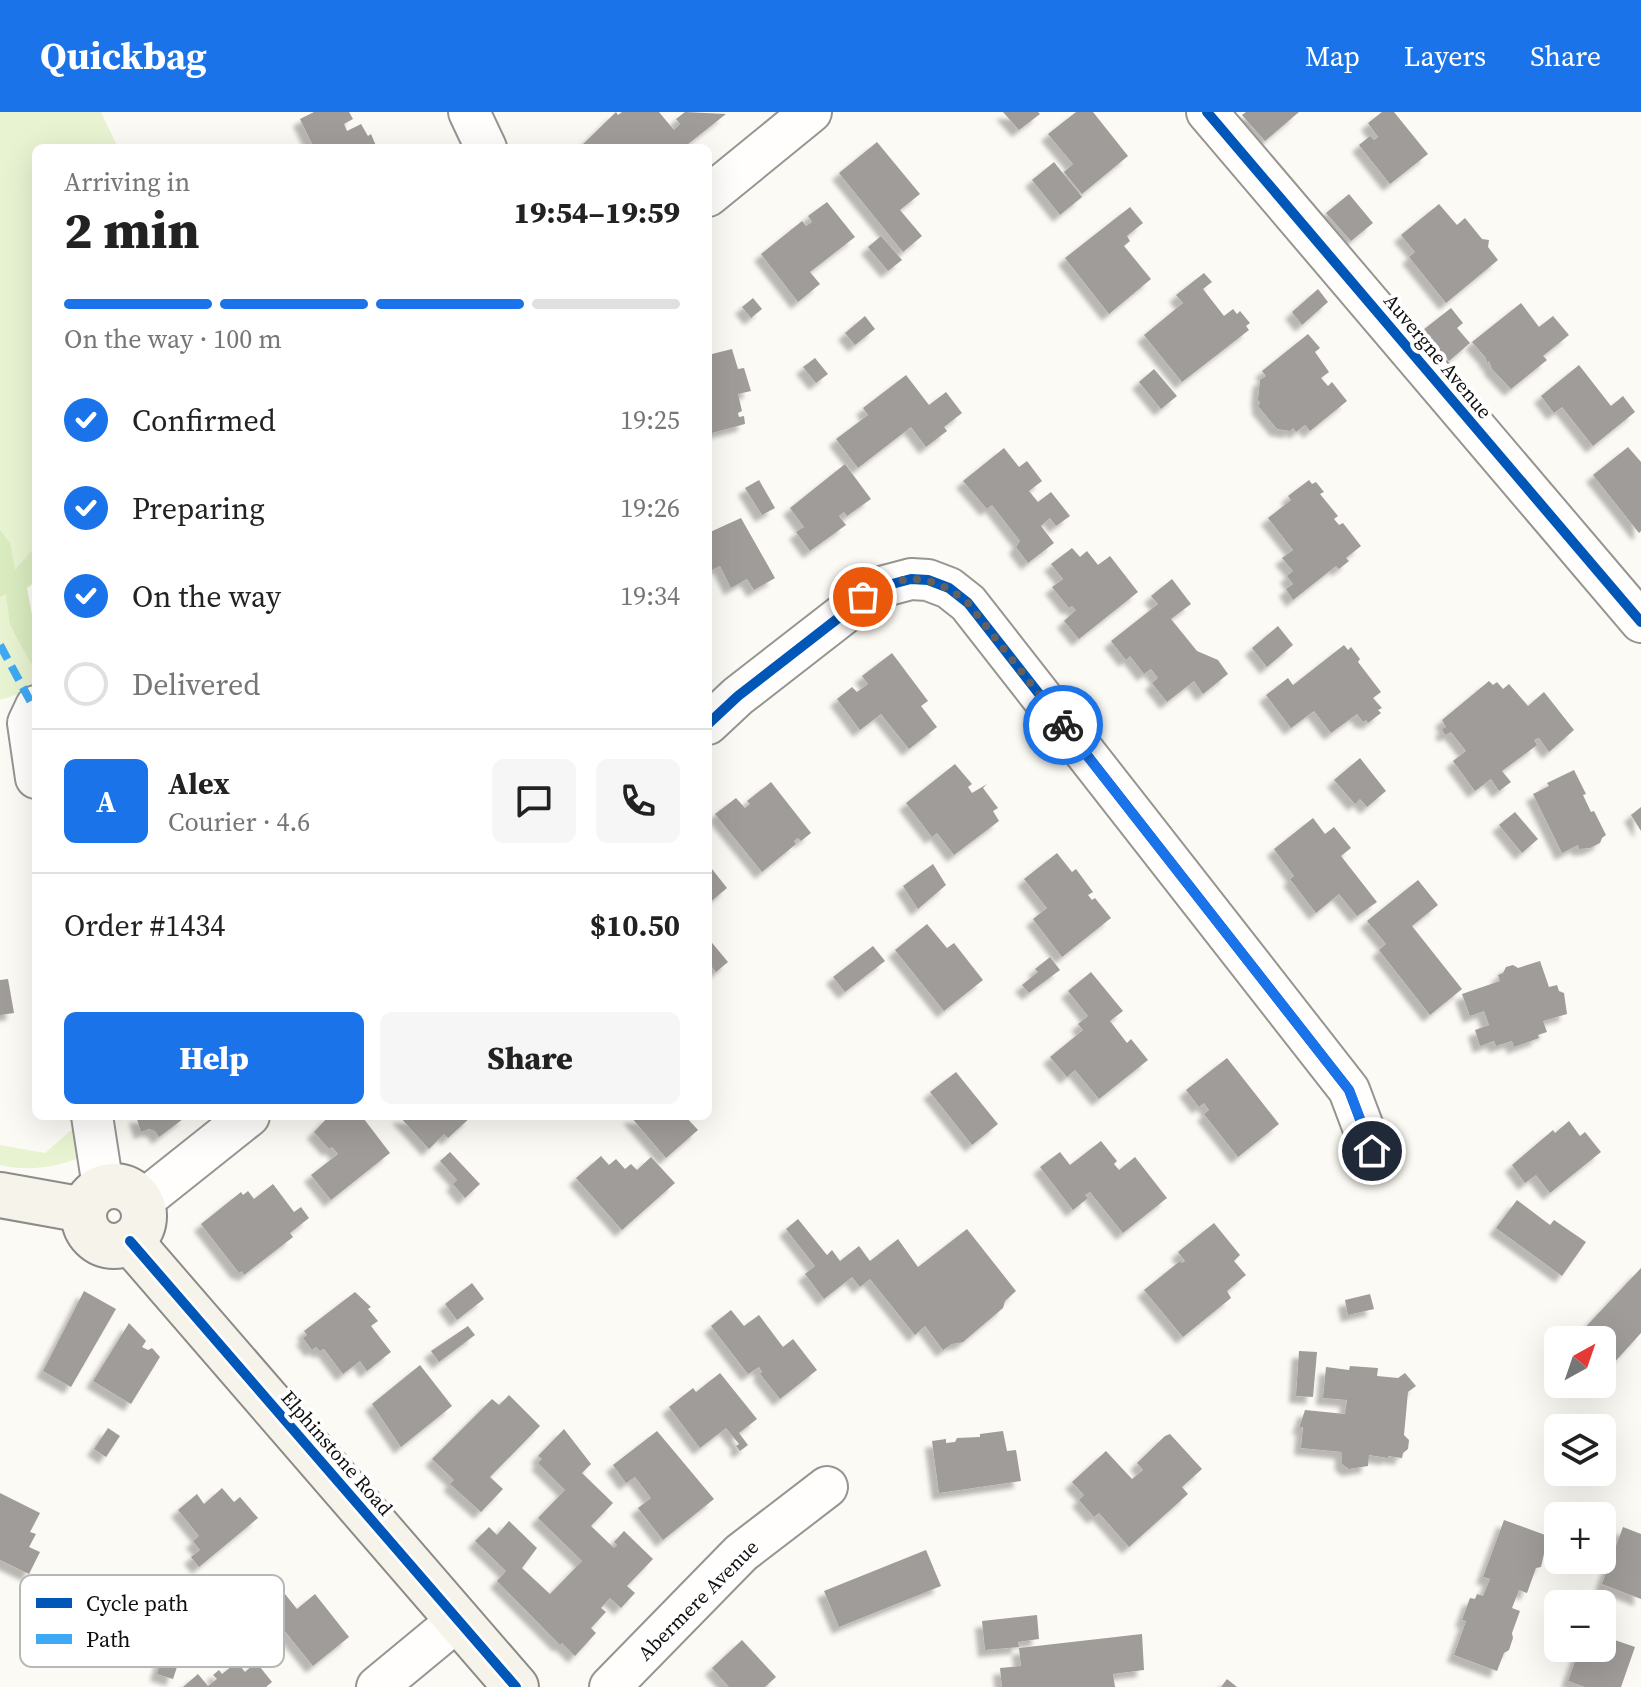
<!DOCTYPE html>
<html lang="en">
<head>
<meta charset="utf-8">
<style>
  body { margin:0; font-family:"Source Serif 4",serif; background:#f6f6f6; color:#222; height:100vh; display:flex; flex-direction:column; font-size:30px; white-space:nowrap }
  * { box-sizing:border-box; margin:0 }
  p { font-size:26px; color:#767676 }
  .icon { flex:none; width:44px; height:44px; fill:none; stroke:currentColor; stroke-width:2; stroke-linecap:round; stroke-linejoin:round }
  .map { position:relative; flex:1; overflow:hidden }
  .drawer { position:absolute; left:32px; top:32px; width:680px; height:976px; display:flex; flex-direction:column; background:#fff; border-radius:12px; box-shadow:0 8px 32px #0002 }
  .drawer>* { flex:none }
  .needle { width:52px; rotate:40deg }
  .controls { position:absolute; left:1544px; top:1214px; display:grid; gap:16px }
  .controls a { display:grid; place-items:center; width:72px; height:72px; border-radius:12px; background:#fff; box-shadow:0 8px 32px #0002; font-size:40px }
  .pin { position:absolute; display:grid; place-items:center; width:68px; height:68px; color:#fff; margin:-34px; border:4px solid #fff; border-radius:50%; box-shadow:0 2px 8px #0007 }
  .courier { position:absolute; display:grid; place-items:center; width:80px; height:80px; margin:-40px; border:6px solid #1a73e8; border-radius:50%; background:#fff; color:#222; box-shadow:0 2px 10px #0007 }
  .overview em { font-style:normal; font-weight:800 }
  .overview div { display:flex; flex-direction:column-reverse }
  .overview { display:flex; align-items:center; justify-content:space-between; height:136px; padding:0 32px }
  h1 { font-size:52px; font-weight:800; line-height:60px }
  .bar { display:grid; grid-template-columns:repeat(4,1fr); gap:12px 8px; align-content:center; height:96px; padding:0 32px }
  .bar i { height:10px; border-radius:6px; background:#e0e0e0 }
  .bar .active { background:#1a73e8 }
  .bar p { grid-column:span 4 }
  .line { display:flex; align-items:center; gap:20px; padding:0 32px; border-top:2px solid #e0e0e0 }
  .line div { flex:1 }
  .round { display:grid; place-items:center; flex:none; width:84px; height:84px; border-radius:12px; background:#f6f6f6 }
  ol { padding:0 32px; list-style:none }
  li { display:flex; align-items:center; gap:24px; height:88px }
  li p { margin-inline-start:auto }
  li .icon { padding:8px; border-radius:50%; background:#1a73e8; color:#fff; stroke-width:4 }
  li:last-child { color:#767676 }
  li i { width:44px; height:44px; border:4px solid #e0e0e0; border-radius:50% }
  .action { display:flex; gap:16px; margin-top:auto; padding:16px 32px }
  .action a { flex:1; height:92px; border-radius:12px; background:#1a73e8; color:#fff; font-size:32px; font-weight:800; line-height:92px; text-align:center }
  .action a+a { background:#f6f6f6; color:#222 }
  header { display:flex; align-items:center; gap:48px; box-sizing:border-box; height:112px; padding:0 40px; background:#1a73e8; color:#fff }
  header strong { font-size:38px }
  nav { display:flex; gap:44px; margin-inline-start:auto; font-size:28px }
  .map>svg:first-child { display:block }
</style>
</head>
<body>
<header>
<strong>Quickbag</strong>
<nav><a>Map</a><a>Layers</a><a>Share</a></nav>
</header>
<div class="map">
<svg width="1641" height="1575" viewBox="0 0 1641 1575">
  <defs>
    <filter id="shadow"><feDropShadow dx="-7" dy="7" stdDeviation="2" flood-color="#0004"/></filter>
  </defs>
  <rect width="100%" height="100%" fill="#fcfaf4"/>
  <g fill="#e8f3d2">
    <polygon points="0,0 101,0 118,36 36,36 36,469 27,476 36,526 36,569 25,580 0,588"/>
    <path d="M81,1010L86,1043C59,1055 29,1060 0,1053V1033L45,1041Z"/>
  </g>
  <polygon fill="#d9ebbf" points="0,418 10,431 15,458 36,434 36,469 27,476 36,526 36,561 10,513 6,482 0,485"/>
  <g fill="#9f9c99" filter="url(#shadow)">
    <polygon points="314,0 349,0 353,7 344,12 347,19 361,12 368,24 371,22 377,36 314,36 300,7"/>
    <polygon points="616,0 618,3 622,0 659,0 674,18 680,12 676,7 685,0 726,2 683,36 579,36"/>
    <polygon points="1003,0 1038,0 1040,2 1019,18"/>
    <polygon points="1076,0 1093,0 1128,44 1082,82 1064,60 1073,52 1048,22"/>
    <polygon points="1246,0 1299,0 1265,29 1242,3"/>
    <polygon points="1382,0 1394,0 1428,42 1390,72 1359,33 1370,24 1374,28 1378,25 1368,11"/>
    <polygon points="877,30 920,82 900,98 922,124 903,140 839,61"/>
    <polygon points="1054,50 1082,85 1060,103 1032,68"/>
    <polygon points="1349,82 1373,111 1351,129 1326,101"/>
    <polygon points="827,90 855,125 810,160 820,172 798,190 761,142 802,109 806,114 812,110 808,104"/>
    <polygon points="1439,92 1457,113 1465,106 1482,127 1489,128 1488,135 1498,148 1446,191 1409,145 1415,140 1401,123"/>
    <polygon points="1130,95 1143,111 1127,124 1130,129 1124,134 1151,167 1109,202 1065,146"/>
    <polygon points="881,124 902,148 888,159 868,135"/>
    <polygon points="1204,161 1212,170 1203,177 1224,204 1233,197 1237,202 1240,199 1250,211 1246,214 1249,218 1182,270 1144,223 1183,191 1176,183"/>
    <polygon points="1318,177 1328,190 1302,213 1292,200"/>
    <polygon points="753,186 762,197 751,206 742,195"/>
    <polygon points="1521,191 1539,215 1553,204 1569,223 1543,244 1547,248 1511,277 1492,257 1489,249 1487,251 1486,246 1472,230"/>
    <polygon points="1451,196 1463,211 1457,216 1470,231 1449,249 1423,218"/>
    <polygon points="865,204 875,217 855,233 845,221"/>
    <polygon points="1308,222 1320,236 1315,240 1329,260 1321,266 1328,274 1332,270 1347,289 1310,319 1305,313 1296,320 1293,316 1290,319 1277,317 1258,294 1260,291 1258,288 1260,268 1266,264 1262,259"/>
    <polygon points="732,237 738,257 744,256 751,279 738,282 742,299 738,301 739,305 744,304 745,312 708,322 708,243"/>
    <polygon points="815,246 828,262 816,271 803,255"/>
    <polygon points="1579,253 1611,294 1623,284 1635,300 1593,334 1562,295 1554,301 1541,284"/>
    <polygon points="1154,257 1177,284 1161,297 1139,270"/>
    <polygon points="906,263 929,293 946,280 962,301 944,315 947,319 926,335 911,315 858,356 836,327 868,303 863,296"/>
    <polygon points="1628,335 1641,350 1641,419 1639,421 1593,363"/>
    <polygon points="1004,336 1019,355 1027,349 1042,369 1029,379 1038,390 1051,380 1070,404 1056,414 1050,406 1041,414 1054,431 1028,451 1016,435 1020,429 992,393 987,397 963,369"/>
    <polygon points="845,352 871,387 847,404 844,400 839,404 846,413 810,439 796,420 804,415 790,396"/>
    <polygon points="759,368 775,396 762,403 745,376"/>
    <polygon points="1309,368 1312,372 1316,370 1324,380 1320,382 1338,404 1334,407 1339,413 1343,411 1361,434 1346,446 1349,449 1339,457 1336,454 1293,488 1286,477 1293,472 1287,464 1293,459 1282,446 1293,438 1268,406 1291,388 1288,384"/>
    <polygon points="741,406 775,466 754,478 747,467 731,476 720,454 708,460 708,421"/>
    <polygon points="1072,436 1080,445 1087,439 1098,453 1110,444 1138,480 1079,527 1064,509 1076,498 1072,494 1069,496 1052,475 1063,467 1051,452"/>
    <polygon points="1172,467 1191,492 1171,507 1197,539 1218,548 1228,562 1203,582 1194,569 1167,590 1152,571 1158,566 1151,557 1144,562 1130,544 1126,548 1111,529 1158,492 1151,484"/>
    <polygon points="1278,514 1293,533 1267,555 1252,536"/>
    <polygon points="1344,533 1348,538 1351,535 1360,547 1358,550 1381,580 1373,586 1382,596 1378,598 1381,601 1368,611 1366,608 1363,610 1357,602 1331,621 1314,599 1291,616 1266,583 1288,566 1293,573"/>
    <polygon points="892,541 928,589 921,594 937,615 909,637 881,602 860,618 837,587 852,575 857,580 868,572 862,564"/>
    <polygon points="1489,569 1493,573 1497,570 1503,577 1509,572 1528,594 1544,580 1574,618 1549,640 1539,626 1534,628 1537,633 1502,659 1511,670 1499,679 1491,667 1475,679 1453,649 1466,639 1451,620 1445,623 1442,617 1446,615 1442,608"/>
    <polygon points="1360,646 1386,679 1367,695 1360,687 1355,692 1334,668"/>
    <polygon points="955,652 972,672 968,675 972,681 987,672 983,676 998,696 993,699 999,709 954,743 937,721 932,725 906,691"/>
    <polygon points="1574,658 1586,682 1583,683 1591,700 1594,699 1606,723 1602,726 1600,731 1590,736 1579,737 1578,733 1562,741 1533,682 1549,674 1547,671"/>
    <polygon points="771,670 811,721 801,729 798,726 794,729 796,732 762,760 715,702 736,686 745,696 750,692 747,689"/>
    <polygon points="1641,695 1641,719 1631,703"/>
    <polygon points="1515,700 1538,727 1522,741 1499,713"/>
    <polygon points="1313,706 1325,722 1334,715 1351,736 1341,744 1377,790 1357,804 1339,782 1316,801 1290,767 1294,764 1274,737"/>
    <polygon points="1057,741 1072,760 1076,757 1093,780 1088,783 1092,788 1095,786 1111,806 1062,845 1033,807 1047,796 1024,767"/>
    <polygon points="708,752 727,776 708,792"/>
    <polygon points="933,752 946,773 918,797 903,774"/>
    <polygon points="1418,768 1438,793 1412,814 1462,877 1430,903 1379,838 1386,832 1367,809"/>
    <polygon points="927,812 947,836 954,831 983,868 944,899 895,838"/>
    <polygon points="708,826 728,850 716,860 708,850"/>
    <polygon points="873,834 885,849 845,880 833,865"/>
    <polygon points="1050,845 1060,858 1029,881 1022,873 1038,860 1035,857"/>
    <polygon points="1540,849 1549,875 1557,873 1559,879 1564,881 1567,902 1543,909 1547,920 1538,923 1539,926 1514,935 1512,929 1496,934 1494,929 1480,934 1475,918 1489,913 1484,899 1470,904 1462,882 1500,869 1498,863 1503,861 1506,855 1513,853 1518,856"/>
    <polygon points="1091,860 1123,899 1110,909 1127,931 1131,927 1148,948 1099,987 1075,958 1067,965 1050,945 1083,918 1078,912 1088,904 1068,879"/>
    <polygon points="8,867 14,901 0,903 0,868"/>
    <polygon points="1227,946 1279,1012 1238,1045 1204,1002 1209,998 1204,991 1199,995 1186,978"/>
    <polygon points="956,960 998,1012 972,1033 930,980"/>
    <polygon points="136,1004 187,1004 159,1025 155,1019 149,1017 141,1020"/>
    <polygon points="329,1004 368,1004 364,1007 390,1041 331,1088 311,1063 338,1042 332,1035 329,1037 314,1020"/>
    <polygon points="399,1004 472,1004 448,1026 444,1022 429,1037"/>
    <polygon points="630,1004 685,1004 698,1018 666,1046"/>
    <polygon points="1569,1009 1580,1024 1585,1020 1601,1040 1550,1081 1536,1063 1525,1071 1512,1053 1553,1018 1555,1021"/>
    <polygon points="1101,1029 1117,1049 1114,1052 1119,1058 1135,1045 1167,1086 1123,1121 1090,1080 1085,1083 1088,1086 1073,1098 1040,1055 1060,1040 1070,1053"/>
    <polygon points="450,1040 480,1072 465,1086 453,1072 457,1068 440,1049"/>
    <polygon points="601,1044 609,1053 616,1047 625,1057 631,1052 637,1058 651,1045 675,1071 622,1118 576,1066"/>
    <polygon points="273,1072 294,1100 301,1095 309,1106 290,1121 293,1125 244,1163 242,1159 239,1161 201,1112 241,1080 243,1083 248,1079 254,1087"/>
    <polygon points="1517,1088 1550,1113 1554,1108 1586,1130 1562,1164 1496,1116"/>
    <polygon points="798,1107 827,1143 832,1138 840,1149 859,1134 870,1149 898,1127 918,1155 967,1117 1016,1179 1005,1189 1003,1196 963,1230 952,1232 943,1238 925,1214 915,1223 870,1167 860,1175 852,1165 824,1187 805,1162 815,1154 786,1117"/>
    <polygon points="1214,1111 1240,1143 1234,1149 1246,1163 1227,1179 1231,1186 1183,1225 1144,1178 1180,1149 1182,1151 1185,1149 1178,1140"/>
    <polygon points="1641,1156 1641,1221 1611,1254 1602,1246 1602,1228 1583,1228 1578,1223"/>
    <polygon points="472,1171 484,1187 457,1208 445,1192"/>
    <polygon points="84,1179 116,1197 71,1275 43,1259"/>
    <polygon points="355,1180 371,1195 368,1197 378,1209 371,1214 391,1240 367,1259 360,1249 343,1262 324,1237 320,1239 316,1235 312,1238 303,1226 307,1223 304,1219"/>
    <polygon points="1370,1182 1374,1197 1348,1203 1345,1188"/>
    <polygon points="731,1198 744,1214 759,1203 783,1235 793,1227 817,1258 780,1287 760,1262 762,1260 759,1255 748,1262 711,1214"/>
    <polygon points="129,1211 146,1229 142,1235 148,1238 152,1236 160,1245 131,1292 93,1269"/>
    <polygon points="468,1214 475,1223 439,1250 431,1239"/>
    <polygon points="1299,1239 1317,1240 1313,1285 1296,1284"/>
    <polygon points="420,1253 452,1294 401,1335 372,1292"/>
    <polygon points="1350,1254 1378,1256 1377,1264 1398,1266 1405,1261 1416,1274 1408,1280 1404,1323 1409,1328 1408,1337 1403,1341 1402,1346 1388,1344 1388,1346 1369,1343 1368,1354 1349,1357 1342,1352 1342,1340 1301,1336 1303,1315 1299,1316 1305,1298 1345,1302 1347,1288 1323,1286 1326,1255 1349,1258"/>
    <polygon points="720,1261 757,1307 739,1321 748,1333 740,1339 736,1334 739,1332 726,1316 700,1336 669,1295 693,1276 696,1280"/>
    <polygon points="509,1283 540,1314 490,1365 503,1377 481,1400 450,1372 454,1368 432,1347 492,1287 499,1293"/>
    <polygon points="108,1316 120,1324 106,1345 94,1337"/>
    <polygon points="564,1317 591,1352 582,1361 613,1391 591,1414 614,1436 617,1433 614,1430 624,1419 653,1447 627,1474 635,1481 621,1496 610,1486 601,1496 606,1500 591,1516 596,1521 575,1544 562,1531 560,1533 497,1469 506,1459 475,1429 489,1415 497,1423 509,1409 537,1436 522,1456 550,1482 582,1449 538,1406 565,1378 538,1351 542,1347 538,1344"/>
    <polygon points="657,1319 714,1387 663,1428 638,1396 651,1386 635,1365 626,1371 613,1353"/>
    <polygon points="1003,1319 1007,1339 1016,1338 1021,1369 939,1381 932,1329 946,1327 946,1331 955,1330 957,1326 980,1325 980,1322"/>
    <polygon points="1170,1322 1202,1357 1182,1375 1188,1382 1129,1435 1099,1401 1094,1405 1079,1388 1084,1383 1072,1370 1106,1339 1132,1367 1143,1358 1137,1351 1165,1324"/>
    <polygon points="222,1376 234,1390 240,1385 258,1406 199,1455 191,1445 200,1438 193,1429 199,1424 178,1398 197,1382 204,1392"/>
    <polygon points="0,1381 40,1401 30,1420 36,1422 29,1435 40,1440 29,1462 0,1448"/>
    <polygon points="1504,1408 1548,1424 1541,1455 1536,1456 1527,1481 1519,1478 1512,1496 1520,1499 1512,1521 1513,1526 1509,1538 1504,1541 1497,1559 1454,1543 1466,1509 1462,1508 1470,1486 1475,1487 1477,1482 1483,1484 1490,1467 1483,1465"/>
    <polygon points="1623,1415 1641,1422 1641,1487 1602,1472"/>
    <polygon points="926,1438 941,1474 839,1515 824,1479"/>
    <polygon points="277,1472 297,1497 315,1482 349,1525 313,1554 279,1512 270,1519 259,1536 233,1507"/>
    <polygon points="1037,1503 1039,1527 1018,1530 1019,1535 985,1538 982,1509"/>
    <polygon points="1602,1517 1609,1519 1606,1525 1635,1535 1621,1575 1585,1575 1568,1569 1580,1536 1602,1536"/>
    <polygon points="1142,1522 1144,1558 1113,1562 1115,1575 1002,1575 1000,1556 1021,1554 1019,1536"/>
    <polygon points="742,1528 776,1565 765,1575 729,1575 712,1556"/>
    <polygon points="167,1529 184,1534 173,1567 157,1562"/>
    <polygon points="237,1550 245,1560 256,1550 272,1570 266,1575 183,1575 198,1562 208,1574 217,1567 213,1563 219,1558 222,1562"/>
    <polygon points="1227,1567 1237,1575 1221,1575"/>
  </g>
  <g fill="none" stroke-linecap="round" stroke-linejoin="round">
    <g stroke="#969592" stroke-width="44">
      <g id="street">
        <polyline points="469,0 486,36"/>
        <polyline points="1207,0 1641,510"/>
        <polyline points="708,84 811,0"/>
        <polyline points="36,594 28,611 36,666"/>
        <polyline points="708,612 738,584 877,476 911,467 928,468 949,476 968,491 1349,978 1372,1039"/>
        <polyline points="92,1004 103,1075"/>
        <polyline points="141,1090 249,1004"/>
        <polyline points="377,1575 458,1508"/>
        <polyline points="610,1575 741,1441 827,1375"/>
      </g>
    </g>
    <g stroke="#8c8b89" stroke-width="48">
      <g id="secondary">
        <circle cx="114" cy="1104" r="30"/>
        <polyline points="0,1083 84,1098"/>
        <polyline points="130,1129 516,1575"/>
      </g>
    </g>
    <use href="#street" stroke="#fffefd" stroke-width="40"/>
    <use href="#secondary" stroke="#f5f3ea" stroke-width="44"/>
    <polyline stroke="#3fa9f5" stroke-width="8" stroke-dasharray="16 8" stroke-linecap="butt" points="0,533 34,596"/>
    <g stroke="#fff" stroke-width="15">
      <g id="cycleway">
        <polyline points="1207,0 1641,510"/>
        <polyline points="708,612 738,584 877,476 911,467 928,468 949,476 968,491 1349,978 1372,1039"/>
        <polyline points="130,1129 516,1575"/>
      </g>
    </g>
    <use href="#cycleway" stroke="#0057b8" stroke-width="10"/>
  </g>
  <g fill="none" stroke-linecap="round" stroke-linejoin="round">
    <path stroke="#62615f" stroke-width="8" stroke-dasharray="0 14.4" d="M863,485C904,460 932,461 968,491L1063,613"/>
    <polyline stroke="#1a73e8" stroke-width="10" points="1063,613 1349,978 1372,1039"/>
  </g>
  <g text-anchor="middle" stroke-width="8" stroke-linejoin="round" paint-order="stroke">
    <g font-size="20" fill="#0f0f0f" stroke="#fff">
      <text transform="translate(1438 244) rotate(50)" y="7">Auvergne Avenue</text>
      <text transform="translate(337 1341) rotate(49)" y="7">Elphinstone Road</text>
      <text transform="translate(698 1488) rotate(-45)" y="7">Abermere Avenue</text>
    </g>
  </g>
  <rect x="20" y="1463" width="264" height="92" rx="12" fill="#fff" stroke="#b7b7b7" stroke-width="2"/>
  <rect x="36" y="1486" width="36" height="10" fill="#0057b8"/>
  <rect x="36" y="1522" width="36" height="10" fill="#3fa9f5"/>
  <g font-size="22" fill="#0f0f0f">
    <text x="86" y="1499">Cycle path</text>
    <text x="86" y="1535">Path</text>
  </g>
</svg>
<div class="controls">
<a><svg class="needle" viewBox="-14 -14 28 28"><path d="M0-13l5 13h-10z" fill="#e53935"/><path d="M0 13l5-13h-10z" fill="#767676"/></svg></a>
<a><svg class="icon" aria-label="layers" viewBox="0 0 24 24"><path d="M12 4l9 5-9 5-9-5zM3 14l9 5 9-5"/></svg></a>
<a>+</a>
<a>−</a>
</div>
<div class="pin" style="left:863px;top:485px;background:#ea580c"><svg class="icon" aria-label="bag" viewBox="0 0 24 24"><path d="M5 8h14l-1 12H6zM9 8a3 3 0 0 1 6 0"/></svg></div>
<div class="pin" style="left:1372px;top:1039px;background:#1f2937"><svg class="icon" aria-label="home" viewBox="0 0 24 24"><path d="M3 11l9-7 9 7M6 9v11h12V9"/></svg></div>
<div class="courier" style="left:1063px;top:613px"><svg class="icon" aria-label="bike" viewBox="0 0 24 24"><circle cx="6" cy="16" r="4"/><circle cx="18" cy="16" r="4"/><path d="M6 16l4-8h5l3 8M10 8l3 8H6M13 5h3"/></svg></div>
<section class="drawer">
<div class="overview"><div><h1>2 min</h1><p>Arriving in</p></div><em>19:54–19:59</em></div>
<div class="bar"><i class="active"></i><i class="active"></i><i class="active"></i><i></i><p>On the way · 100 m</p></div>
<ol>
<li><svg class="icon" aria-label="check" viewBox="0 0 24 24"><path d="M5 12l5 5 9-10"/></svg>Confirmed<p>19:25</p></li>
<li><svg class="icon" aria-label="check" viewBox="0 0 24 24"><path d="M5 12l5 5 9-10"/></svg>Preparing<p>19:26</p></li>
<li><svg class="icon" aria-label="check" viewBox="0 0 24 24"><path d="M5 12l5 5 9-10"/></svg>On the way<p>19:34</p></li>
<li><i></i>Delivered</li>
</ol>
<div class="line" style="height:144px"><b class="round" style="background:#1a73e8;color:#fff">A</b><div><b>Alex</b><p>Courier · 4.6</p></div><a class="round"><svg class="icon" aria-label="chat" viewBox="0 0 24 24"><path d="M4 5h16v11H9l-5 4z"/></svg></a><a class="round"><svg class="icon" aria-label="phone" viewBox="0 0 24 24"><path d="M5 4h4l2 5-3 2q2 4 5 5l2-3 5 2v4C11 20 4 13 5 4z"/></svg></a></div>
<div class="line" style="height:104px"><div>Order #1434</div><b>$10.50</b></div>
<div class="action"><a>Help</a><a>Share</a></div>
</section>
</div>
</body>
</html>
